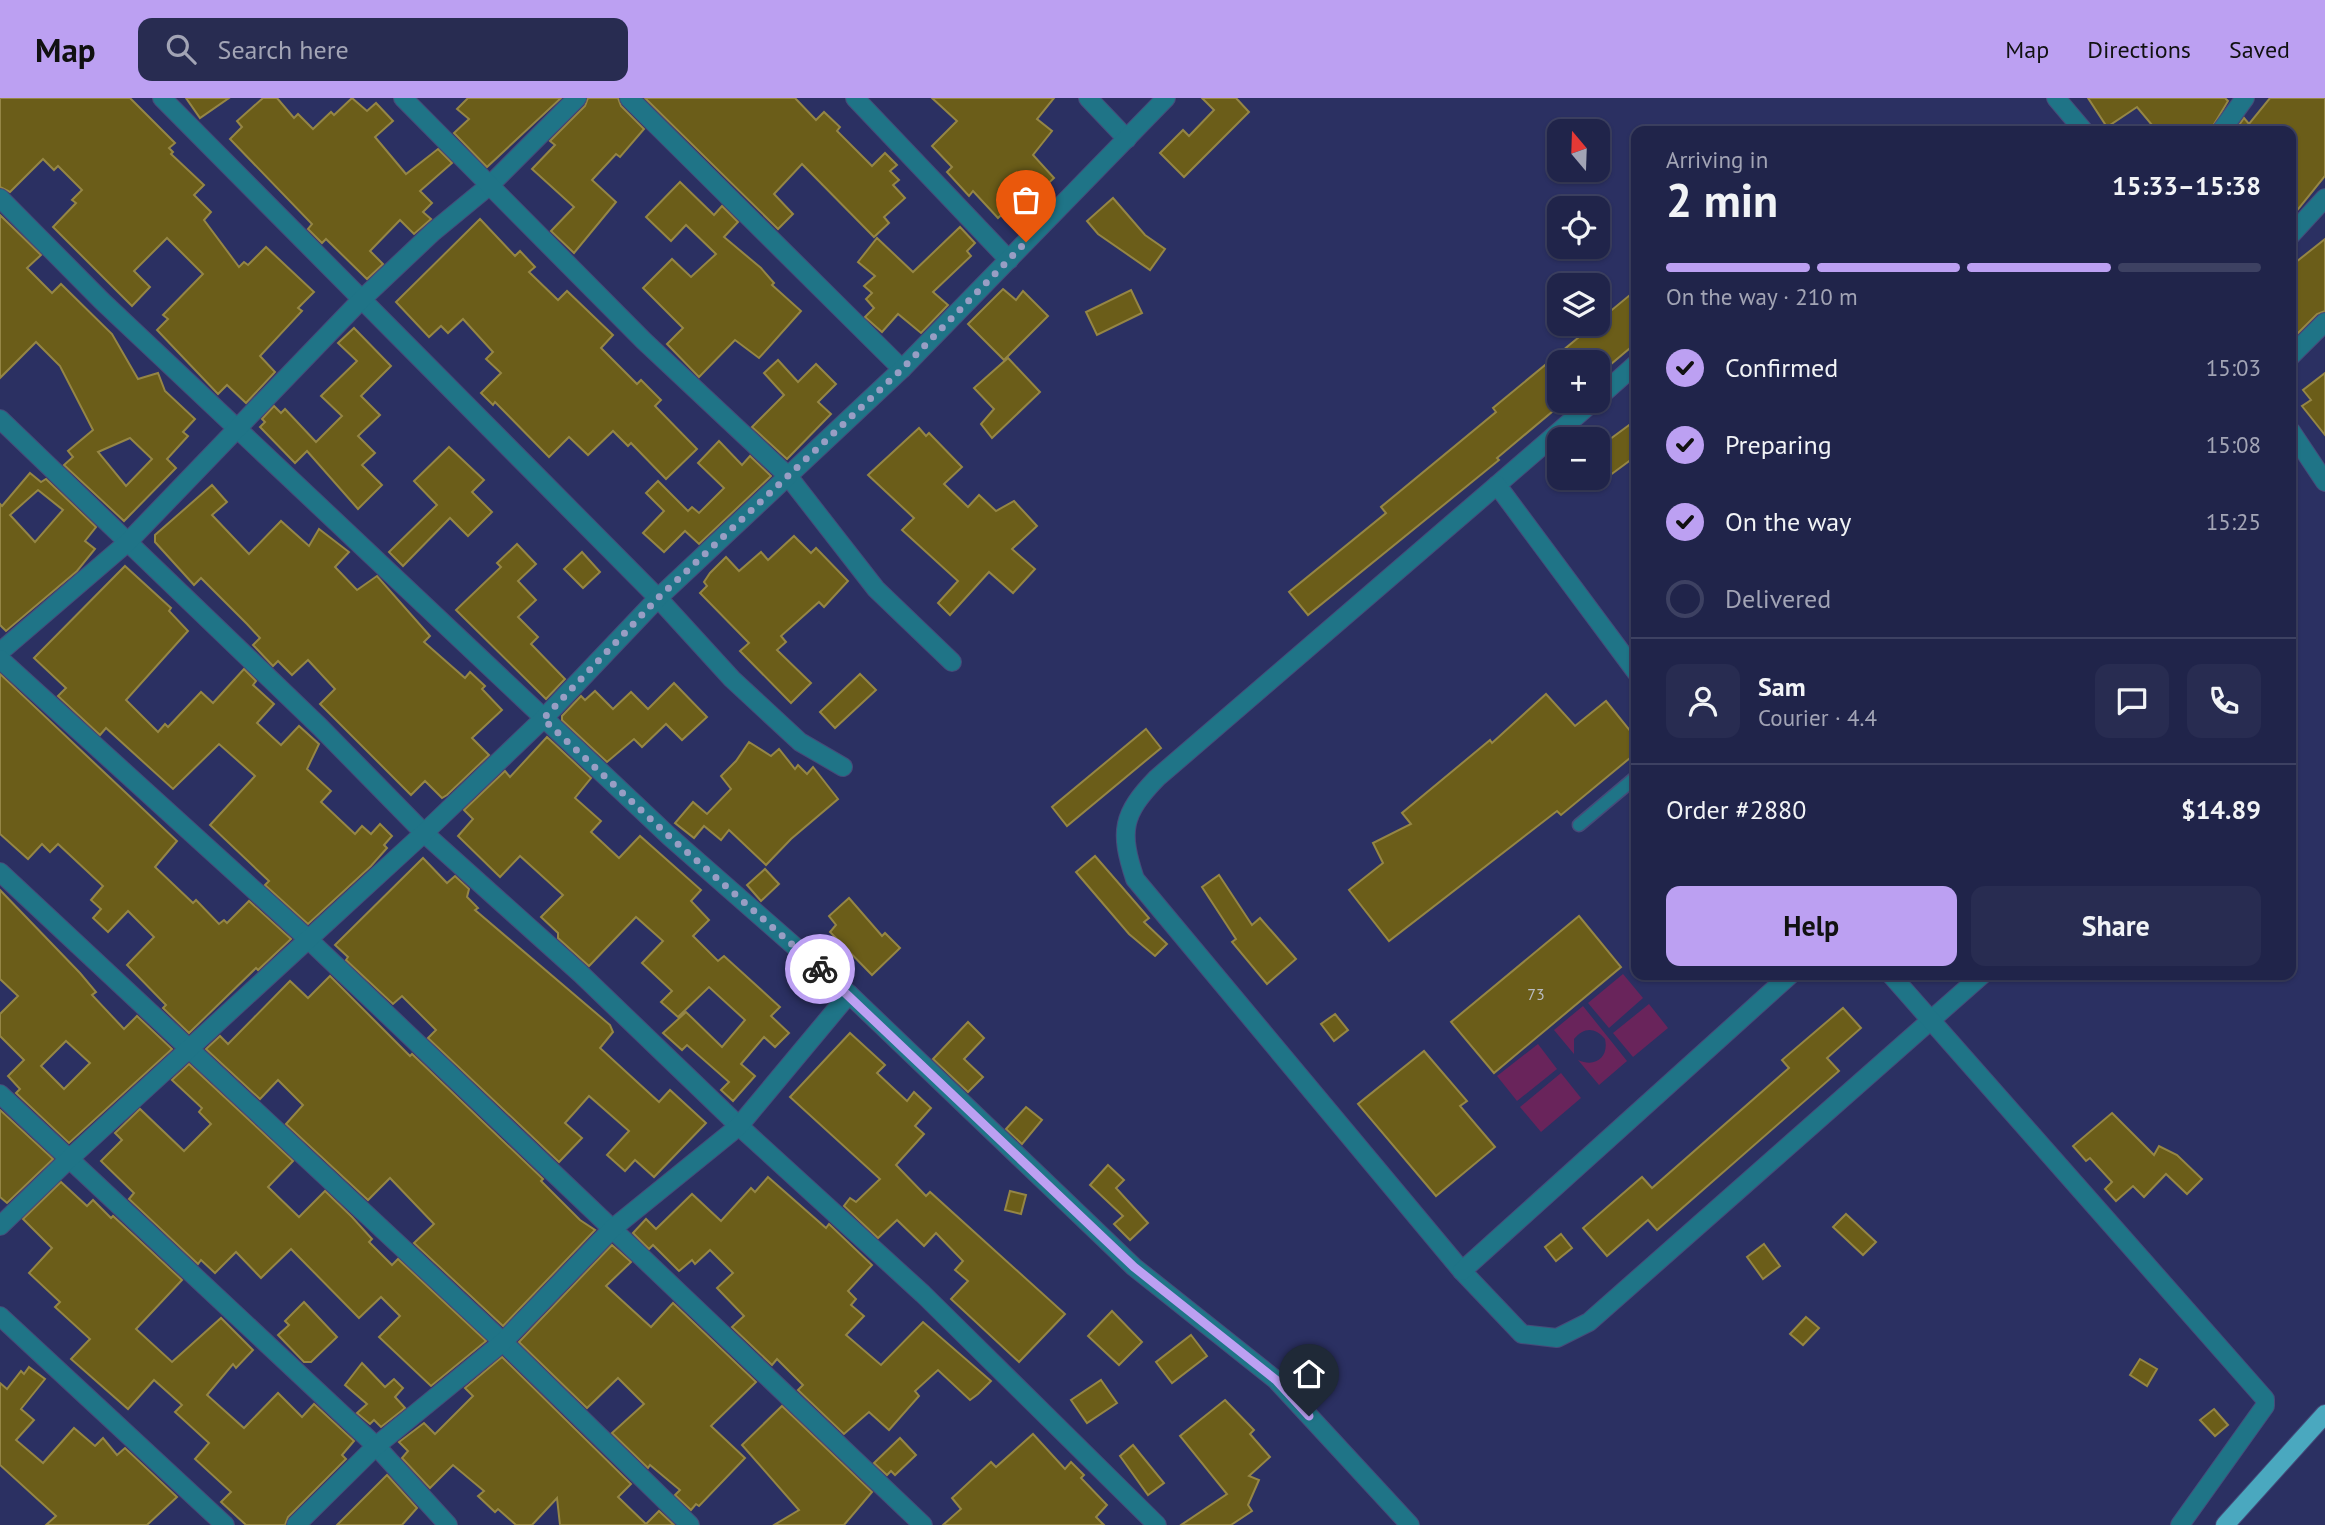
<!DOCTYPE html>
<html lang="en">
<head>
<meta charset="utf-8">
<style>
  body { margin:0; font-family:"PT Sans",sans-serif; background:#282c51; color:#f1f3f6; height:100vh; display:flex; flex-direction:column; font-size:26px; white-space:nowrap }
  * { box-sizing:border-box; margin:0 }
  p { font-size:23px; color:#a2a4b5 }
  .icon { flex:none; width:38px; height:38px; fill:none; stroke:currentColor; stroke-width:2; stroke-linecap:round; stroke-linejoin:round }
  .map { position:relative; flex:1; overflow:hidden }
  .side { position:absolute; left:1631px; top:28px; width:665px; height:854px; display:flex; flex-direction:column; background:#20244a; border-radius:14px; box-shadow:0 2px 5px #0004,0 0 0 2px #3d4162 }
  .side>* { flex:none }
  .needle { width:46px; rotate:341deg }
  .buttons { position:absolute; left:1547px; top:21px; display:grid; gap:14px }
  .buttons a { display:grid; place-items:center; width:63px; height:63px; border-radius:14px; background:#20244a; box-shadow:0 2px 5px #0004,0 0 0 2px #3d4162; font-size:35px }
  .pin { position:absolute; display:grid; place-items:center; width:60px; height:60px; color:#fff; margin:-72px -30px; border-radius:50% 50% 50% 0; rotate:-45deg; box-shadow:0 0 7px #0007 }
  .pin .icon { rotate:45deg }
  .courier { position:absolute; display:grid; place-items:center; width:70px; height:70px; margin:-35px; border:5px solid #bca0f2; border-radius:50%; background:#fff; color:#222; box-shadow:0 2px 9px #0007 }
  .summary em { font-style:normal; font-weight:800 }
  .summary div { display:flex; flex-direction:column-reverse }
  .summary { display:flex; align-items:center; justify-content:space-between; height:119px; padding:0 35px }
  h1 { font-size:46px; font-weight:800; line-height:52px }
  .bar { display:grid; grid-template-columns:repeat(4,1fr); gap:10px 7px; align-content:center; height:84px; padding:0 35px }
  .bar i { height:9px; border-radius:5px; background:#3d4162 }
  .bar .on { background:#bca0f2 }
  .bar p { grid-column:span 4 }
  .line { display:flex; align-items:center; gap:18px; padding:0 35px; border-top:2px solid #3d4162 }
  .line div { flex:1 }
  .round { display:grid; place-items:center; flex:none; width:74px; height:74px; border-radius:14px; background:#282c51 }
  ol { padding:0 35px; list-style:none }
  li { display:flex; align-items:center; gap:21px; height:77px }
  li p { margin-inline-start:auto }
  li .icon { padding:7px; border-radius:50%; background:#bca0f2; color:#111; stroke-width:4 }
  li:last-child { color:#a2a4b5 }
  li i { width:38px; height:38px; border:4px solid #3d4162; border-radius:50% }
  .action { display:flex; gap:14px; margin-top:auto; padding:14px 35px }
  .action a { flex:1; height:80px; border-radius:14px; background:#bca0f2; color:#111; font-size:28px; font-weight:800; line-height:80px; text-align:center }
  .action a+a { background:#282c51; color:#f1f3f6 }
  header { display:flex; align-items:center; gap:42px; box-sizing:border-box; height:98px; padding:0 35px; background:#bca0f2; color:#111 }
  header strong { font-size:33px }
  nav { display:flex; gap:38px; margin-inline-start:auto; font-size:24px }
  .search { width:490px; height:63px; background:#282c51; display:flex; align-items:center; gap:18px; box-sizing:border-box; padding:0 24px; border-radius:14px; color:#a2a4b5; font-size:26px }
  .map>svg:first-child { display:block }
</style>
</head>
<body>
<header>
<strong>Map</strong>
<div class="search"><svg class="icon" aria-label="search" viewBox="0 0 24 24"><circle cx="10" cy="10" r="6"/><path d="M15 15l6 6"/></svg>Search here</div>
<nav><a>Map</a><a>Directions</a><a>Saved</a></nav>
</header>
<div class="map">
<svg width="2325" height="1427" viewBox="0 0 2325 1427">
  <rect width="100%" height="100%" fill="#2b3062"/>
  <g fill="#69245b">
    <polygon points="1623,876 1643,900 1609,930 1588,905"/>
    <polygon points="1649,906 1668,930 1633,959 1613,935"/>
    <path d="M1583,908L1627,963L1599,987L1578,962C1596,970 1609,959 1605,941C1595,929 1584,929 1574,941V956L1554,932Z"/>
    <polygon points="1538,946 1557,971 1517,1003 1497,978"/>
    <polygon points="1561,975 1581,1000 1541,1034 1520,1009"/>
  </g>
  <g fill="#6b5d19" stroke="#958645" stroke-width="2" fill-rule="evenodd">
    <polygon points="0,0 130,0 175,45 169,50 173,54 171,56 204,87 194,97 211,114 204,122 239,169 244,164 248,167 266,149 314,194 298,210 302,213 260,258 275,274 246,305 227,287 218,296 157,232 168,221 163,217 203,176 167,140 134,173 150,189 132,208 53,129 76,105 72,102 82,92 58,68 54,72 43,61 10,94 0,89"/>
    <polygon points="186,0 229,0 200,20"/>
    <polygon points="263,0 277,0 294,20 298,16 313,31 331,14 334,17 352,0 367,13 376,5 393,23 375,39 406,76 438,51 452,65 420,93 432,105 423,114 431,121 414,136 400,122 370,153 383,166 367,181 326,141 322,145 308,131 312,126 230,41 242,29 237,23"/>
    <polygon points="468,0 561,0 487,69 454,35 469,21 457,11"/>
    <polygon points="588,0 618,0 621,8 644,31 620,59 616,56 592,82 616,104 574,155 551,133 574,109 532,71 555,47 550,43 585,8"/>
    <polygon points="645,0 795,0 816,22 824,14 840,29 837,33 872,68 885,55 897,67 890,73 899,82 893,87 905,100 884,119 889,125 874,139 802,66 774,96 793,116 778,131"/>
    <polygon points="932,0 1054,0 1037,21 1052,33 1033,57 1054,80 1041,92 1051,102 1034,120 1014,105 998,120 973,93 969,98 947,74 952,69 932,48 957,23"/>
    <polygon points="1202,0 1236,0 1249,14 1184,79 1160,55 1183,32 1189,38 1214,12"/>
    <polygon points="2088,0 2225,0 2228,3 2210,33 2157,33 2137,9 2107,29"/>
    <polygon points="2270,0 2325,0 2325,78 2291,120 2291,33 2235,33 2244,20 2249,26"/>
    <polygon points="680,84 714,117 722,108 738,124 724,139 761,170 774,185 772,187 801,213 759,260 735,242 699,279 667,246 683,230 643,190 672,161 691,179 716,156 686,127 671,143 646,119"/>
    <polygon points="1113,100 1145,137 1165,151 1150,172 1098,136 1087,123"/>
    <path d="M0,117L41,157L27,170L52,195L61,186L112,236L138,281L158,275L165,293L195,321L183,334L188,338L167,361L176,370L124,423L64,367L73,359L68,353L93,332L60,268L36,244L0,280ZM130,340L152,361L126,388L98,354Z"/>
    <polygon points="480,121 515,158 520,153 535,169 529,174 558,202 567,193 613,237 601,250 637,286 641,282 661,302 655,308 697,351 666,381 631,345 628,348 613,333 588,357 569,339 549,359 495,304 493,307 481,295 501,275 486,261 493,254 463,221 448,235 441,228 429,239 396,204"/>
    <polygon points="960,129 975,145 967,153 971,158 933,194 948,207 921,235 898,216 882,234 865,219 874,210 866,201 872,195 864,188 875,178 858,164 877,140 913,174"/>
    <polygon points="2325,141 2325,213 2317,216 2291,242 2291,168"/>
    <polygon points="1003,191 1016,202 1023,193 1048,218 1004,262 968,226"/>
    <polygon points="1131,192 1142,215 1097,237 1086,214"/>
    <polygon points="1636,192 1636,245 1598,277 1598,264 1559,264 1559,308 1497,360 1499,362 1308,517 1289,494 1386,415 1381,409 1496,314 1493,310"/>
    <polygon points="354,230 391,268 361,298 380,317 358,338 375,355 362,367 382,387 358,411 307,353 295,365 260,329 265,324 262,321 274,308 281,315 285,311 316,344 342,318 321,298 357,263 338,245"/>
    <polygon points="1008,260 1040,294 992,340 981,326 994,311 974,290"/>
    <polygon points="778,262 798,284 816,266 836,286 818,304 831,316 787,361 752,329 784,297 764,275"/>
    <polygon points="2325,275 2325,337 2302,308 2311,302 2303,292"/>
    <polygon points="1636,322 1636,358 1598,386 1598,350"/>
    <polygon points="919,330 926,338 929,335 962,369 944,386 968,409 979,397 996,413 1014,403 1037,428 1012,451 1035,471 1013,495 989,474 950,517 938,505 958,483 902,432 914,420 868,377"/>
    <polygon points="719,343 742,367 750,358 771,378 699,446 685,433 664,454 643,435 664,413 646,395 658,383 688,413 692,409 699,415 724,390 698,365"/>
    <polygon points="449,349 484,382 472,394 492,414 468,438 450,420 403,468 389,454 437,407 414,383"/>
    <path d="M30,375L41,384L46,381L96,429L85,443L95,451L77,473L6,533L0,527V406L2,408ZM38,392L63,412L35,444L10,417Z"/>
    <polygon points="212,387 227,404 212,417 249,456 281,423 309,448 319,431 349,454 335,469 357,492 377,478 430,538 424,544 465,580 470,574 485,588 482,591 502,612 472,640 489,657 447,697 442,700 425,683 411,697 320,606 335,591 308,562 292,577 278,563 273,568 253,547 260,540 247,526 201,480 194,487 155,444 155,437"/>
    <polygon points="794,438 811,455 816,450 848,483 824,509 819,504 781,538 786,544 777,552 811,585 791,605 740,553 749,545 700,495 707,488 704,484 710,475 726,459 739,473 761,454 768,462"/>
    <polygon points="517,446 536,466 518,483 536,502 518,519 538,539 531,546 565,581 546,601 456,512 501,469 497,465"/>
    <polygon points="582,454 600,474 583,490 564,471"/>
    <polygon points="125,468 171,510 169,513 188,533 126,602 158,634 165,626 168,629 201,594 213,605 244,571 256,583 253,587 274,606 257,625 281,647 299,628 319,646 307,671 331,693 321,704 355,736 362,728 371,736 380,726 392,738 384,747 387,750 371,768 308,826 265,787 269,783 210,727 255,678 219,646 173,691 106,630 100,637 58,598 66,590 34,560"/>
    <polygon points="0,576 177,743 155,769 193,805 196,802 219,826 224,822 227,825 249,803 291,841 258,872 256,870 189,935 163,910 166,907 127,867 154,839 128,813 108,834 93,820 101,811 91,802 103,788 58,746 50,754 42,746 28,761 0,736"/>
    <polygon points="860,576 876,592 835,630 820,614"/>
    <polygon points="674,585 707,619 682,642 666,626 642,649 634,641 607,664 562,622 562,618 581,598 585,602 595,593 613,611 631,594 648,611"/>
    <polygon points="1546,596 1575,628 1606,603 1636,640 1636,655 1561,717 1557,713 1389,843 1349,792 1383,765 1373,745 1411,726 1402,715 1490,642 1492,645"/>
    <polygon points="1146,631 1161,650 1067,728 1052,709"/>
    <polygon points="547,639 591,680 575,700 601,723 591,734 619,760 640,738 701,792 691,803 709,822 693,838 718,863 724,858 780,909 771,918 789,935 775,949 764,939 741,966 755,978 733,1003 721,992 729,984 687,947 682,952 663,935 686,914 722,949 745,922 709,889 678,919 661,904 672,893 642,865 663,843 636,819 589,868 558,840 558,835 541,819 563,797 520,758 500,779 458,738 473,721 464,712 505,673 510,679"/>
    <polygon points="749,644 771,658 779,651 795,671 798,667 807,676 813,669 838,701 791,741 766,767 729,732 721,742 704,728 694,740 675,725 693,704 707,716 731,691 721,678 736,663"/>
    <polygon points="1095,758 1149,820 1144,824 1167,846 1155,858 1129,836 1076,774"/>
    <polygon points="423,760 447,785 455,778 469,791 467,799 478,810 475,812 610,927 613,934 600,950 659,1004 670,992 706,1025 654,1079 635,1062 625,1073 607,1057 629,1033 589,998 565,1025 582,1040 559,1064 428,940 436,932 402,898 393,906 346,862 348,859 335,847"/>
    <polygon points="765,771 779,786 761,803 747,787"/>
    <polygon points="1219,777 1252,827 1260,820 1296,861 1267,886 1232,844 1236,841 1202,789"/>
    <path d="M0,792L80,875L96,894L92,897L124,931L137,918L172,951L69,1045L16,995L20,991L8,978L24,962L0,938V916L18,898L0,881ZM66,943L90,965L64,991L41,968Z"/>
    <polygon points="849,800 882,838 885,835 900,850 872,877 830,834 836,827 829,818"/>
    <polygon points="1579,818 1621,869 1494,975 1451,924"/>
    <polygon points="330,878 410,958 412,956 543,1081 541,1083 580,1122 595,1132 503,1228 414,1145 434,1126 390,1080 368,1102 286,1026 303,1007 278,982 260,1001 206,951 220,938 228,946 290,883 308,900"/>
    <polygon points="1843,910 1861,930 1827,960 1839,973 1657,1132 1648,1122 1607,1158 1583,1130 1642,1079 1652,1090 1789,970 1782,962"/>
    <polygon points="1335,916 1348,932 1334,943 1321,926"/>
    <polygon points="968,924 984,940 964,961 983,979 968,994 933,961"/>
    <polygon points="850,935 885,967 877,975 907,1003 914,994 931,1010 915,1028 924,1036 896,1067 926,1098 930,1094 1065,1216 1019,1264 951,1201 968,1183 955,1172 963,1163 936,1135 924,1148 897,1122 878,1140 844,1108 850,1100 856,1104 880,1081 790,999"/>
    <polygon points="1424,953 1467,1003 1460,1008 1495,1049 1436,1098 1358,1006"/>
    <polygon points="189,966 293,1063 268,1089 299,1119 325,1093 352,1119 372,1141 369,1144 392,1167 398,1161 486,1243 431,1288 379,1239 400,1218 381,1199 359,1220 291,1151 261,1180 236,1154 215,1175 201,1162 198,1166 129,1101 134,1095 101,1063 122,1042 115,1035 140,1011 184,1053 211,1026 199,1014 202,1010 172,982"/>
    <polygon points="1026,1009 1042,1022 1022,1046 1006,1031"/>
    <polygon points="0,1012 53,1061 7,1105 0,1099"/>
    <polygon points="2112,1015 2154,1057 2159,1048 2177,1057 2202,1081 2187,1096 2166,1076 2144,1099 2133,1088 2116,1103 2105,1091 2112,1084 2090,1060 2086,1063 2073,1048"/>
    <polygon points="1108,1067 1124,1082 1116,1090 1148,1125 1130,1142 1114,1126 1123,1118 1090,1087"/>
    <polygon points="768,1079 826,1130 829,1126 872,1167 848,1193 856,1201 851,1207 864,1218 846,1237 881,1267 923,1224 991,1283 978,1296 970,1302 938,1272 915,1293 919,1298 889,1332 869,1314 844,1336 798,1292 803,1287 777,1261 772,1267 732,1229 744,1218 717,1190 733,1175 710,1152 695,1166 692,1162 679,1173 653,1147 649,1151 633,1135 646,1121 656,1131 692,1096 721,1123 751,1090 755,1094"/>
    <polygon points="61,1084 87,1108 93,1102 111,1120 113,1118 182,1182 136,1231 172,1264 221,1220 253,1252 236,1270 233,1266 207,1297 244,1330 278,1295 302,1319 314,1306 354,1343 342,1357 346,1361 288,1419 285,1427 246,1427 221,1404 231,1394 195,1361 209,1345 175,1314 182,1307 154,1282 128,1311 71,1261 90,1241 55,1209 60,1204 29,1175 52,1150 23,1121"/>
    <polygon points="1010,1093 1026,1097 1021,1116 1005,1112"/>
    <polygon points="1846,1116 1876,1144 1863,1157 1833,1129"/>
    <polygon points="1561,1136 1572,1150 1556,1163 1545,1149"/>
    <polygon points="1764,1146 1780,1168 1763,1181 1747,1159"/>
    <polygon points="612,1147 631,1164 606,1188 651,1229 673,1205 756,1284 711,1328 745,1360 699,1408 696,1406 691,1412 675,1397 680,1392 650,1367 648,1370 612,1335 644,1306 618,1280 587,1310 519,1244"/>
    <polygon points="304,1204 337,1239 311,1264 304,1264 278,1237 289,1227 285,1223"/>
    <polygon points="1112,1213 1142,1244 1119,1267 1088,1238"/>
    <polygon points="1806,1219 1819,1230 1803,1247 1790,1236"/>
    <polygon points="1191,1237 1207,1258 1172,1285 1156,1264"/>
    <polygon points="502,1259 631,1386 618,1399 646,1426 659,1413 674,1427 560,1427 557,1400 532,1427 516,1427 498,1411 495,1414 478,1398 484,1393 453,1367 430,1390 402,1360 408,1353 399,1344 424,1325 435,1336 473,1298 465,1290"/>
    <polygon points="2140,1261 2157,1271 2147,1288 2130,1277"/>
    <polygon points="362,1265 385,1289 394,1281 403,1290 395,1299 405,1310 381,1329 374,1322 370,1326 357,1315 367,1306 345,1287"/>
    <polygon points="29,1269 45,1281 21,1311 34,1322 16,1342 43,1365 74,1330 95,1348 103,1340 117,1357 125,1350 177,1399 147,1427 46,1427 56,1418 0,1367 0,1285 7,1291 21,1273 24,1276"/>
    <polygon points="1101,1282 1117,1305 1087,1325 1071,1302"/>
    <polygon points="1225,1302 1254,1332 1250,1336 1270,1359 1249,1378 1259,1382 1248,1407 1252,1413 1231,1427 1181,1427 1227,1396 1180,1338"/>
    <polygon points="782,1308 872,1394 844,1427 774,1427 799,1412 742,1347"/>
    <polygon points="2214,1311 2228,1327 2215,1338 2200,1322"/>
    <polygon points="1033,1336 1065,1371 1071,1364 1084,1377 1081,1380 1107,1407 1096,1419 1104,1427 943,1427 961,1411 952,1400 991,1364 996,1369"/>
    <polygon points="900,1340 916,1357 895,1377 891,1373 887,1377 874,1365"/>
    <polygon points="1133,1347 1164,1385 1148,1397 1120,1358"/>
    <polygon points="387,1377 417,1410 402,1427 337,1427"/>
  </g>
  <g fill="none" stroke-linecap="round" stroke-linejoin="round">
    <g stroke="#464b7a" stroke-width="15">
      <polyline id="service" points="1579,727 1636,679"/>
    </g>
    <g stroke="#464b7a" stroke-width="20">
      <g id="minor">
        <polyline points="162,0 658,500 732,581 800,644 843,669"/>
        <polyline points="629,0 902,271"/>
        <polyline points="855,0 1009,162"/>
        <polyline points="1088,0 1127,41"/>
        <polyline points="2056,0 2084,33"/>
        <polyline points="2221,33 2245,0"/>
        <polyline points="0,100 102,203 670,739 849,896 1134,1169 1276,1282 1410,1427"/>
        <polyline points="2291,137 2325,100"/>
        <polyline points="2291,258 2325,224"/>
        <polyline points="1598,300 1636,266"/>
        <polyline points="0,321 320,629 424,735 581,876 739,1028 923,1196 1157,1427"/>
        <polyline points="2291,333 2325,384"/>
        <polyline points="1497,387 1594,303"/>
        <polyline points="0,554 128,444 360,203 433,134 490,87 577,0"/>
        <polyline points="0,561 308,841 923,1427"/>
        <polyline points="952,564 876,491 788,378 902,271 1166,0"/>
        <path d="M1636,574L1497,387L1157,680C1122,716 1119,733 1135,781L1462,1173L1522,1236L1557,1240L1589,1224L1982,877"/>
        <polyline points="0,774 503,1244 690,1427"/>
        <polyline points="1891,877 2265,1301 2265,1308 2180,1427"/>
        <polyline points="0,996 376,1348 448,1427"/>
        <polyline points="0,1128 69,1061 424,735 543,621 658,500 788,378 644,243 403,0"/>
        <polyline points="1462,1173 1790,877"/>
        <polyline points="0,1218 225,1427"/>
        <polyline points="296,1427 376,1348 503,1244 612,1131 739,1028 849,896"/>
      </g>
    </g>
    <g stroke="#464b7a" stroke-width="20">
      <polyline id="primary" points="2225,1427 2325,1316"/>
    </g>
    <use href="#service" stroke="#1f7487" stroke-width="12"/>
    <use href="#minor" stroke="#1f7487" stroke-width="18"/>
    <use href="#primary" stroke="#4aa8bf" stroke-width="18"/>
  </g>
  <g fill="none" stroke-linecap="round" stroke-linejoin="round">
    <polyline stroke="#989ec4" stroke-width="7" stroke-dasharray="0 12.6" points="820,871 670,739 543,621 658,500 902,271 1026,144"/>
    <polyline stroke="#bca0f2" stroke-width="9" points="820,871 1134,1169 1276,1282 1309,1318"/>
  </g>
  <g text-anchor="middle" stroke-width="5" stroke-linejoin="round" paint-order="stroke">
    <g font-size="16" fill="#b9bbc1">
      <text x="1536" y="902">73</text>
    </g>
  </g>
</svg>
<div class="buttons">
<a><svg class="needle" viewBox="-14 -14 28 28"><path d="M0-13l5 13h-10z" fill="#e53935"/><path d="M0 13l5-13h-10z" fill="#a2a4b5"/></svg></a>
<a><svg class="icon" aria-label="locate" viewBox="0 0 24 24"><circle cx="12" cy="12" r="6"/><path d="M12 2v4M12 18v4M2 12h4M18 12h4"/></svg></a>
<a><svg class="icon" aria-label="layers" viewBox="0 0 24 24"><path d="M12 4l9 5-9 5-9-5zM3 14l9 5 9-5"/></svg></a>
<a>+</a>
<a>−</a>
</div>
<div class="pin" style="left:1026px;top:144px;background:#ea580c"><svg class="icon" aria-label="bag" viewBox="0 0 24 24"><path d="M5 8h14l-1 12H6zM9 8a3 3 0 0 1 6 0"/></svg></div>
<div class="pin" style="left:1309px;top:1318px;background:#1f2937"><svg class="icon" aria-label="home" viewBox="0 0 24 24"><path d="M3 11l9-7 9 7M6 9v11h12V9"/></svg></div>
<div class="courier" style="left:820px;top:871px"><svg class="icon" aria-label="bike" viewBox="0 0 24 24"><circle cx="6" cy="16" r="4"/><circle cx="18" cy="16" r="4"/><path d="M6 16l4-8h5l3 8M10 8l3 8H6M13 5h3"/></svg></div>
<section class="side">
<div class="summary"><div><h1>2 min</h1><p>Arriving in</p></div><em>15:33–15:38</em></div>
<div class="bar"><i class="on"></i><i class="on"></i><i class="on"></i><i></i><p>On the way · 210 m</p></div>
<ol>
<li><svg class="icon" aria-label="check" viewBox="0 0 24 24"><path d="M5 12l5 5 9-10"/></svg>Confirmed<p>15:03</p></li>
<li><svg class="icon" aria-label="check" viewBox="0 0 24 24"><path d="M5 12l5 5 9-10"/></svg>Preparing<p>15:08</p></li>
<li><svg class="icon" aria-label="check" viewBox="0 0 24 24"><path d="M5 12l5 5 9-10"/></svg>On the way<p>15:25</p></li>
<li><i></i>Delivered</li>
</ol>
<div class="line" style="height:126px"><a class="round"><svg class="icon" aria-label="person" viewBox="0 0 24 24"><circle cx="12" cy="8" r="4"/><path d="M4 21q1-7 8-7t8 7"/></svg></a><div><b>Sam</b><p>Courier · 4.4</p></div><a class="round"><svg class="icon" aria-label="chat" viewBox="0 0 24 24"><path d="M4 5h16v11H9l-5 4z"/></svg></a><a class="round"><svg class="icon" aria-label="phone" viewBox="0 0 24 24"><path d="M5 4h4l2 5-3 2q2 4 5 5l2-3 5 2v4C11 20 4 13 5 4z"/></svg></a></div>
<div class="line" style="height:91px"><div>Order #2880</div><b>$14.89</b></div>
<div class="action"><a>Help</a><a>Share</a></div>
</section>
</div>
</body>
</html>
